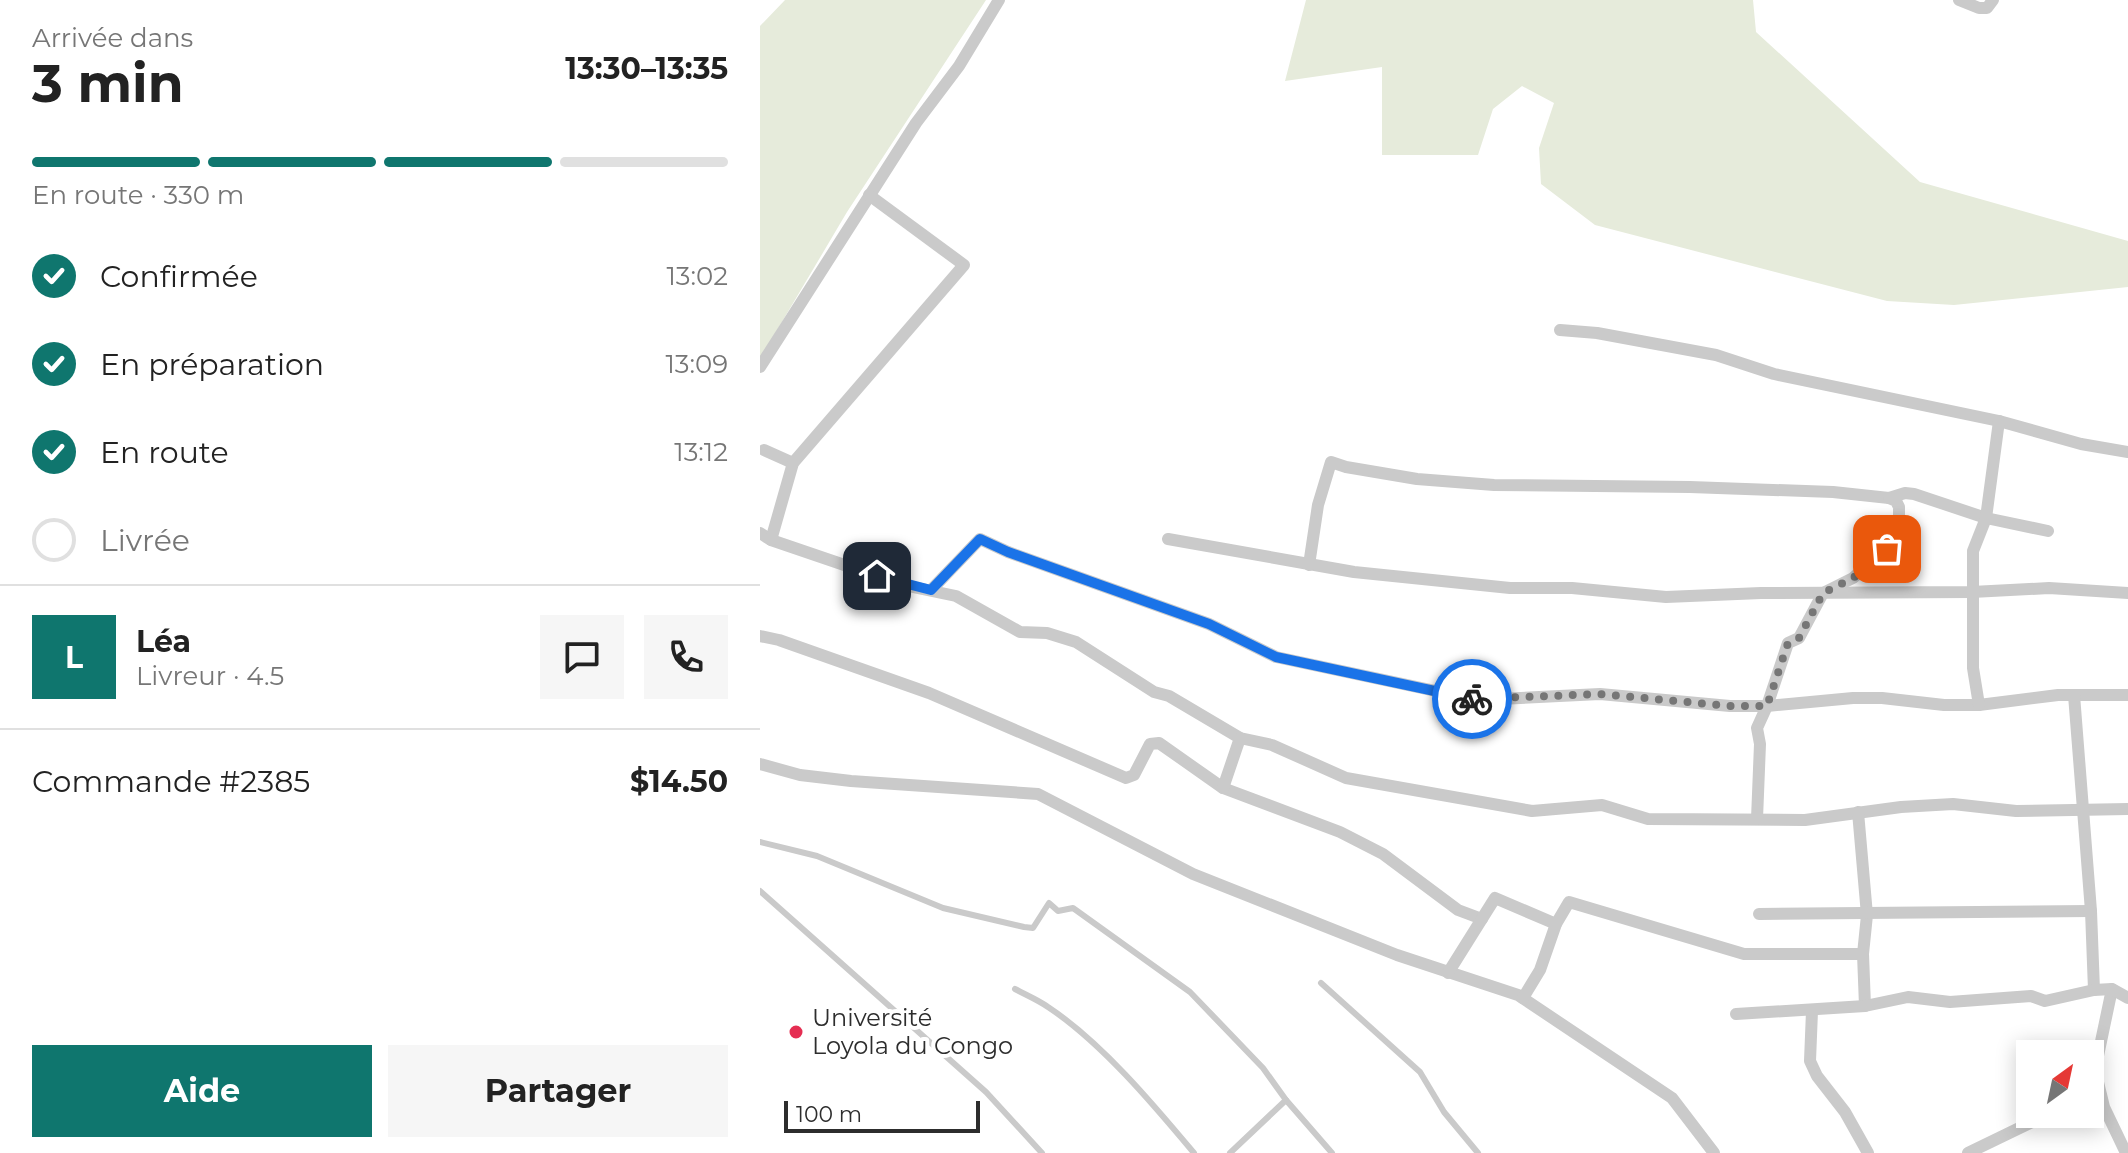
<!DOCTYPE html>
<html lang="fr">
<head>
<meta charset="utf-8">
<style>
  body { margin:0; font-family:Montserrat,sans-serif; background:#f6f6f6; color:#222; height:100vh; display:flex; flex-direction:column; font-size:30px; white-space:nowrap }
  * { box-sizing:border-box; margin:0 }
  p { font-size:26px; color:#767676 }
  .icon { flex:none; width:44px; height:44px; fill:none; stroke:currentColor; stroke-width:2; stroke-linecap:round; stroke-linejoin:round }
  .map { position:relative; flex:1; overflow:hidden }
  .panel { display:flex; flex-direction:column; background:#fff; width:760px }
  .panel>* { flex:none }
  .needle { width:52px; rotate:33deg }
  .fabs { position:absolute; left:1256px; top:1040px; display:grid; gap:16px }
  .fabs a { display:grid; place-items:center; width:88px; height:88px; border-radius:0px; background:#fff; box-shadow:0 4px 20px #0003; font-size:40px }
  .scale { position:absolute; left:24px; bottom:20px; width:196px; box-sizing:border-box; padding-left:8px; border:4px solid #2d2d2d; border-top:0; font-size:22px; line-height:28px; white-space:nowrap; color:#2d2d2d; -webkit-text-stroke:6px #fff; paint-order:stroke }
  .pin { position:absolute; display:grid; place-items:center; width:68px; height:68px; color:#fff; margin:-34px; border-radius:16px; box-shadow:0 4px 12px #0006 }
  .courier { position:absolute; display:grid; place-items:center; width:80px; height:80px; margin:-40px; border:6px solid #1a73e8; border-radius:50%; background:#fff; color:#222; box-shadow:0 2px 10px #0007 }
  .head em { font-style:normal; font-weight:700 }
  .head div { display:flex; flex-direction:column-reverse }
  .head { display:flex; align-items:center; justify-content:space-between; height:136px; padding:0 32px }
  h1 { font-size:52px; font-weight:700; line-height:60px }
  .bar { display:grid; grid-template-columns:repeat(4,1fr); gap:12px 8px; align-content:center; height:96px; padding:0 32px }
  .bar i { height:10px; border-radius:6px; background:#e0e0e0 }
  .bar .selected { background:#0f766e }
  .bar p { grid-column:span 4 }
  .line { display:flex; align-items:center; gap:20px; padding:0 32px; border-top:2px solid #e0e0e0 }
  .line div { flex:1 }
  .round { display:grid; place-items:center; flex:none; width:84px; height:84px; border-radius:0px; background:#f6f6f6 }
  ol { padding:0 32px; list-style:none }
  li { display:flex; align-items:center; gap:24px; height:88px }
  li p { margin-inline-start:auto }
  li .icon { padding:8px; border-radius:50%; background:#0f766e; color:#fff; stroke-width:4 }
  li:last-child { color:#767676 }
  li i { width:44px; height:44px; border:4px solid #e0e0e0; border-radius:50% }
  .action { display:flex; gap:16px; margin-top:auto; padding:16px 32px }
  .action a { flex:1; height:92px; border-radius:0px; background:#0f766e; color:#fff; font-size:32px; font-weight:700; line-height:92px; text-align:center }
  .action a+a { background:#f6f6f6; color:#222 }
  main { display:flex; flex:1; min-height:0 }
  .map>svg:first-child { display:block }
</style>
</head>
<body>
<main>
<section class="panel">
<div class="head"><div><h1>3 min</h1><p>Arrivée dans</p></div><em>13:30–13:35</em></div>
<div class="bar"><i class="selected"></i><i class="selected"></i><i class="selected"></i><i></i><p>En route · 330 m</p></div>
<ol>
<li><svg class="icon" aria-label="check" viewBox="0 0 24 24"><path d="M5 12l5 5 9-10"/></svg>Confirmée<p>13:02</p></li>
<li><svg class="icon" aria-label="check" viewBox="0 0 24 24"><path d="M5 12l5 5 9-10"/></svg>En préparation<p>13:09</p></li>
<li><svg class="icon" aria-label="check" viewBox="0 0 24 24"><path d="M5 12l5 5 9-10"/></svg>En route<p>13:12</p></li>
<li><i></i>Livrée</li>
</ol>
<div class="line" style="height:144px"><b class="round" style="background:#0f766e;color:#fff">L</b><div><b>Léa</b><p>Livreur · 4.5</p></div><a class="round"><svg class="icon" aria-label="chat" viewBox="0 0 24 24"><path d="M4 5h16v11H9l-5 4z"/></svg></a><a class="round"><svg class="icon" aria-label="phone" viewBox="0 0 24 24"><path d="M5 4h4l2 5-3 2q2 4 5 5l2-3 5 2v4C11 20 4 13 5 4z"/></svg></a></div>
<div class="line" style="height:104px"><div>Commande #2385</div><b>$14.50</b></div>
<div class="action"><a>Aide</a><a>Partager</a></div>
</section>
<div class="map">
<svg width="1368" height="1153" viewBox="0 0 1368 1153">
  <rect width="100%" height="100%" fill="#fff"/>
  <g fill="#e6ebdb">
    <polygon points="25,0 226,0 87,212 0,359 0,26"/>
    <polygon points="546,0 993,0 996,32 1160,182 1368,241 1368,287 1194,305 1127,301 835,225 781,184 779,148 794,103 762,86 733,109 718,155 622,155 622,67 525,81"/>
  </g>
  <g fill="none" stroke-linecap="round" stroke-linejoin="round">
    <g stroke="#cacaca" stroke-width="6">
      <polyline points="0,842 57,856 183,908 264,927 273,928 289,903 298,911 313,908 430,992 503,1068 526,1100 572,1153"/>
      <polyline points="0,891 226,1092 282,1153"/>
      <polyline points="561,983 660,1072 684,1112 718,1153"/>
      <path d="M255,989C266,995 278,1000 288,1007C341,1042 393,1104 434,1153"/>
      <polyline points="470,1153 526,1100"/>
    </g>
    <g stroke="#cacaca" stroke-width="12">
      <polyline points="1199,0 1219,8 1227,8 1233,0"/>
      <polyline points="800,330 837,333 956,355 1014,374 1239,421 1321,444 1368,452"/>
      <polyline points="0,367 156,123 199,66 239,0"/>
      <polyline points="4,450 33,463"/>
      <polyline points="0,533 11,540 143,585 196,596 260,632 287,633 316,642 394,692 409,696 480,738 512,745 586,778 772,811 842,805 888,819 1045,820 1141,807 1193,804 1256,811 1368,809"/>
      <polyline points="408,539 594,572 750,588 812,588 906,597 1001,593 1212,592 1289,588 1368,593"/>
      <polyline points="11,540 33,463 204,265 109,195"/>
      <polyline points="549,565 558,505 571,462 586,467 657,479 734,485 930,487 1073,492 1129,498 1145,493 1154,494 1226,518 1288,531"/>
      <polyline points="171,590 220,539 248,552 449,624 516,657 718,700 840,694 970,706 1007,706 1093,698 1122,698 1184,705 1219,705 1298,695 1368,695"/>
      <polyline points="0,636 19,640 169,693 366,778 374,775 390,744 399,743 463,788 580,832 623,854 698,910 722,919"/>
      <polyline points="1314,695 1331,911 1334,990"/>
      <polyline points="1219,705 1213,668 1213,551 1226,518 1239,421"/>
      <polyline points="0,764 40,775 91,781 278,794 433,874 637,955 758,995 912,1098 954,1153"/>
      <polyline points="463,788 480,738"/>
      <polyline points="1098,812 1107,915 1103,954 1105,1006"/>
      <polyline points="997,819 1000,744 997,728 1007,706 1028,643 1039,638 1063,593 1093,578 1132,544 1139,521 1139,507 1136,501 1129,498"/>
      <polyline points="999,914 1331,911"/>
      <polyline points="688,973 735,898 796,924"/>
      <polyline points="1352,989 1335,1070 1344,1107 1366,1153"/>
      <polyline points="763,998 780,970 796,924 809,902 984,954 1103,954"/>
      <polyline points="1052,1011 1050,1061 1057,1076 1085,1112 1108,1153"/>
      <polyline points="976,1014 1105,1006 1148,997 1190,1002 1271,996 1285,1001 1334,990 1352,989 1368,998"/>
      <polyline points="1208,1153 1274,1121 1309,1114"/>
    </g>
  </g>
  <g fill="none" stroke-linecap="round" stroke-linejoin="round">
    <polyline stroke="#767676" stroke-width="8" stroke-dasharray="0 14.4" points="712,699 840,694 970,706 1007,706 1028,643 1039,638 1063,593 1093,578 1127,549"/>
    <polyline stroke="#1a73e8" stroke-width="10" points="117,576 171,590 220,539 248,552 449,624 516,657 712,699"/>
  </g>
  <circle fill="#e52e52" stroke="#fff" stroke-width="3" cx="36" cy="1032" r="8"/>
  <g text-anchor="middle" stroke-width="8" stroke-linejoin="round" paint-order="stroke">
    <g font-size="24" fill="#2d2d2d" stroke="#fff" text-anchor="start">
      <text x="52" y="1026">Université<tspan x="52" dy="28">Loyola du Congo</tspan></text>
    </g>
  </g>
</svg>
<div class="fabs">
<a><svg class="needle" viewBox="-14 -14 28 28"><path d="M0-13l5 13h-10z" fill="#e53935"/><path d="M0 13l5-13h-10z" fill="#767676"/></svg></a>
</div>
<div class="scale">100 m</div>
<div class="pin" style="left:1127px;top:549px;background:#ea580c"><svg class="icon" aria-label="bag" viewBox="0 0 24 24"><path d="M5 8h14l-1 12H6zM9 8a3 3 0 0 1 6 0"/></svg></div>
<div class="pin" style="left:117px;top:576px;background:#1f2937"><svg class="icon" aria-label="home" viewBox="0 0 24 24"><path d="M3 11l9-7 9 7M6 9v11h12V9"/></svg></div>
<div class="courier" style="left:712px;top:699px"><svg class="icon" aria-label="bike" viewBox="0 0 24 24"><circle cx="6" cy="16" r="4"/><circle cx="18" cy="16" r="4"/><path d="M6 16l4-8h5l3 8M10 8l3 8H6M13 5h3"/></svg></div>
</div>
</main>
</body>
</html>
